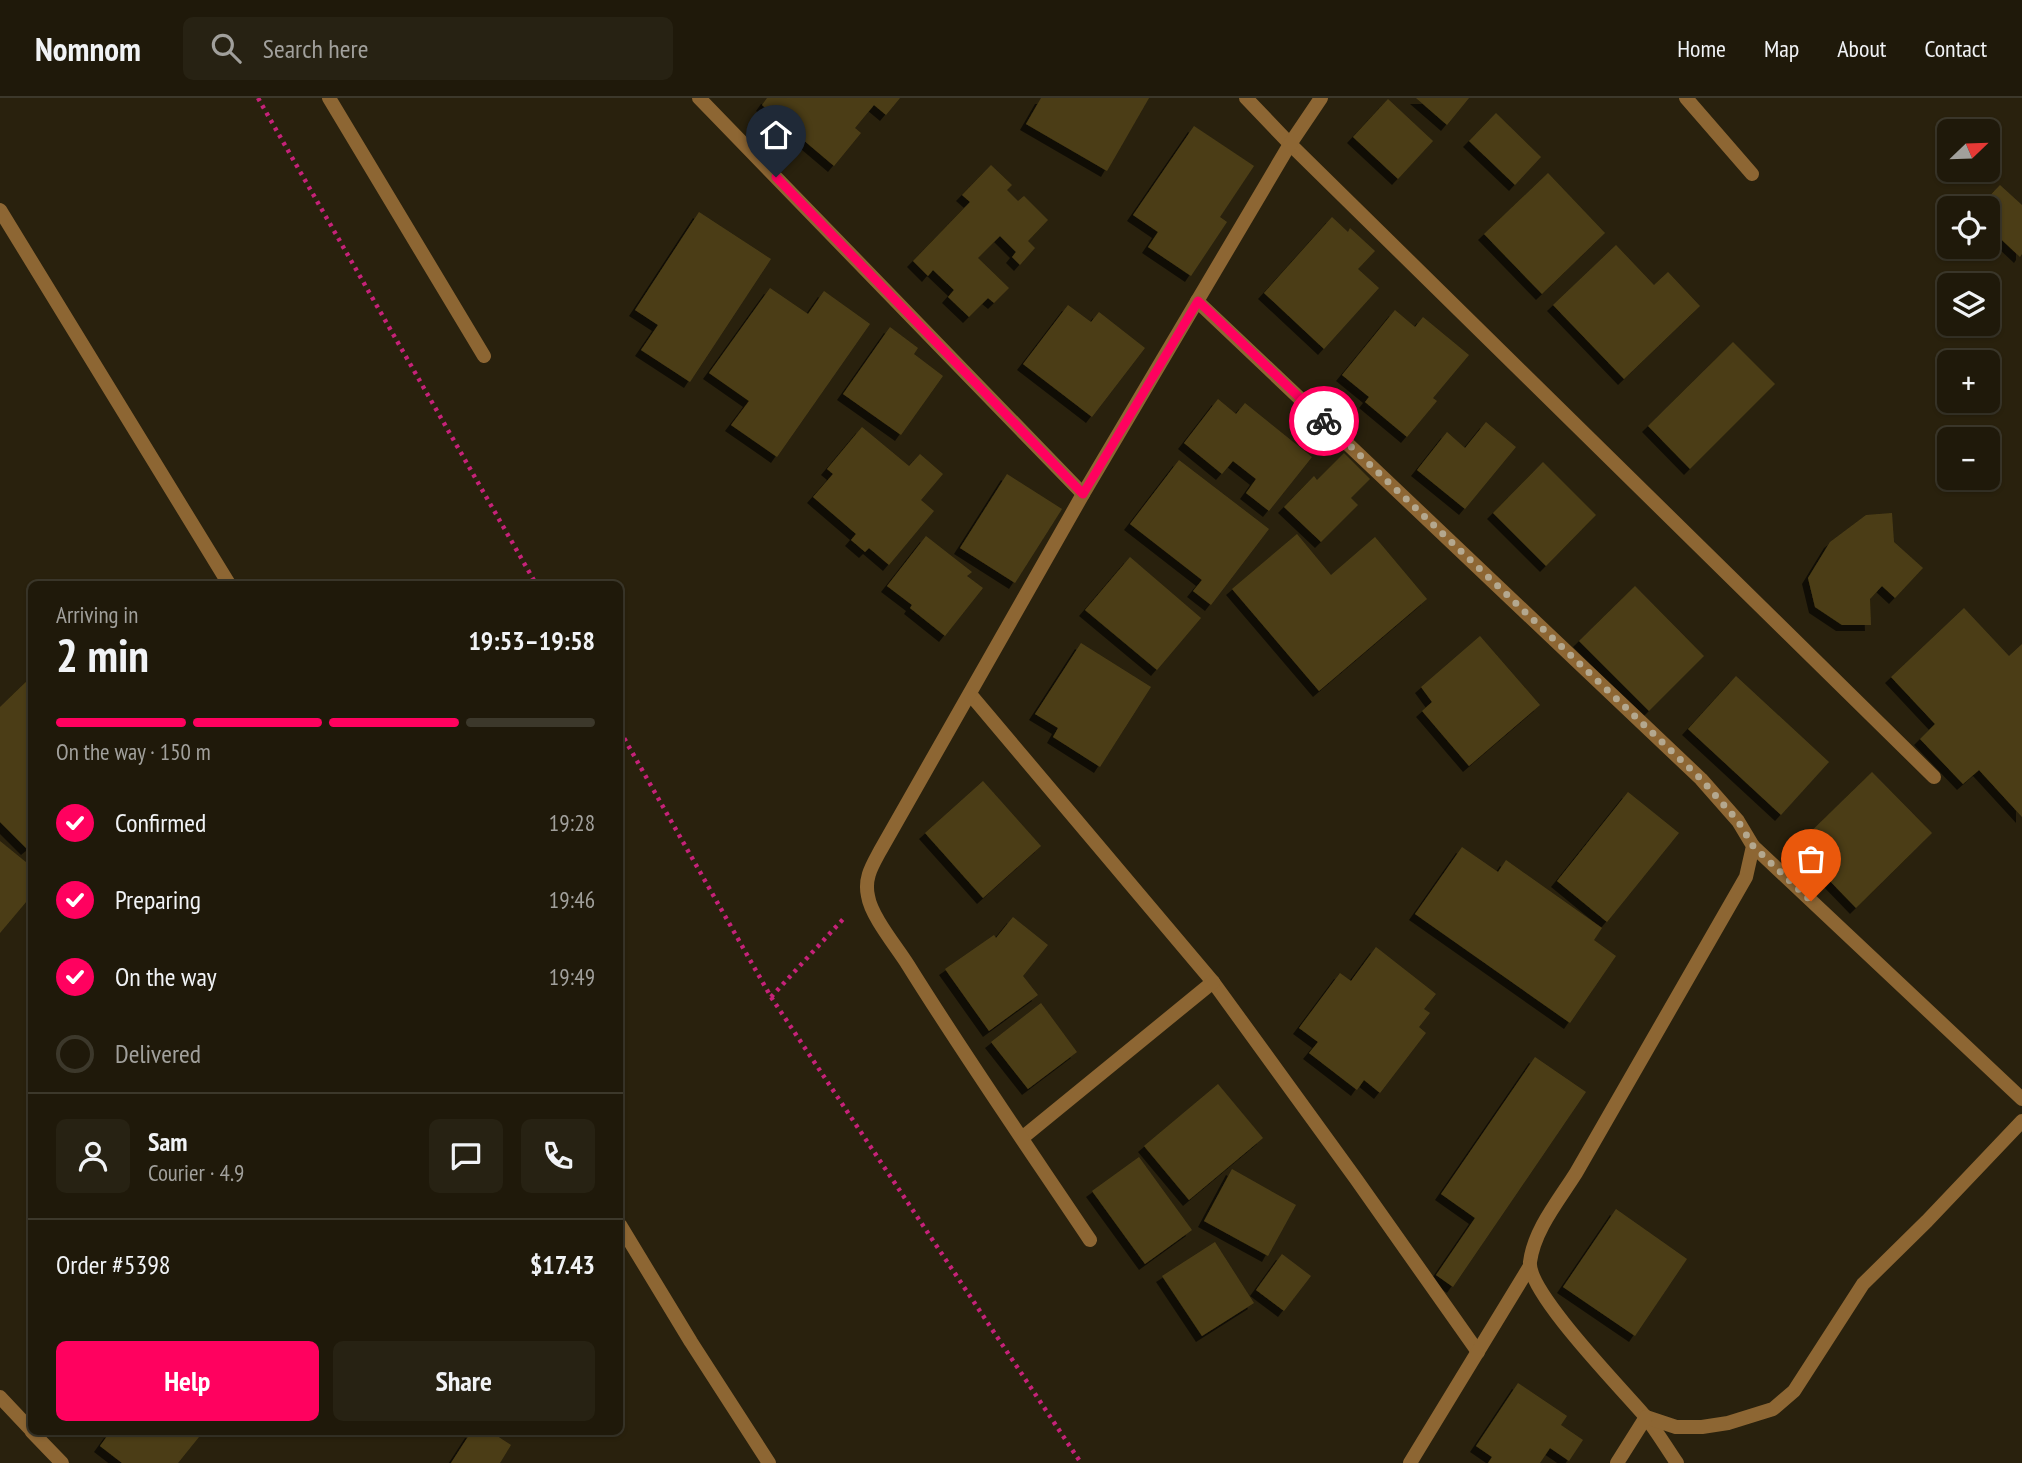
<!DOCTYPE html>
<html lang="en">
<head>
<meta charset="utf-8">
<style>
  body { margin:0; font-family:"PT Sans Narrow",sans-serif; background:#272213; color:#f1f3f6; height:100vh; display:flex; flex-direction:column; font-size:26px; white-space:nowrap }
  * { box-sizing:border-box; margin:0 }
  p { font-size:23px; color:#a1a09c }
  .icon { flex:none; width:38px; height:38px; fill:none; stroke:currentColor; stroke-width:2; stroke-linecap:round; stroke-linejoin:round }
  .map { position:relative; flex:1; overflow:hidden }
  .panel { position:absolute; left:28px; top:483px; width:595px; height:854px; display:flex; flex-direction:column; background:#1f190a; border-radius:10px; box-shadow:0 2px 5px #0004,0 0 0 2px #3c382b }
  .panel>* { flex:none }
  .needle { width:46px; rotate:67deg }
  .buttons { position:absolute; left:1937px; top:21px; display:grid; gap:14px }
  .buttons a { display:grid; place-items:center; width:63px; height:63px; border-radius:10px; background:#1f190a; box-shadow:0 2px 5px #0004,0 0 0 2px #3c382b; font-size:35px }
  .pin { position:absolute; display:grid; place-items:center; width:60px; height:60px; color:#fff; margin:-72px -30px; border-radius:50% 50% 50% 0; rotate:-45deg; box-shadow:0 0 7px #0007 }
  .pin .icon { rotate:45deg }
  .courier { position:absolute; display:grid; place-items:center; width:70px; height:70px; margin:-35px; border:5px solid #ff015f; border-radius:50%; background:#fff; color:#222; box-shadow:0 2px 9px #0007 }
  .summary em { font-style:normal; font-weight:600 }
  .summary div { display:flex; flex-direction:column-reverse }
  .summary { display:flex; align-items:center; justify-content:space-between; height:119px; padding:0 28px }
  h1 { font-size:46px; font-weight:600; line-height:52px }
  .bar { display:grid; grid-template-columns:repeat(4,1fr); gap:10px 7px; align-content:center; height:84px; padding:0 28px }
  .bar i { height:9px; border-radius:5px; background:#3c382b }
  .bar .current { background:#ff015f }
  .bar p { grid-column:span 4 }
  .line { display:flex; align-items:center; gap:18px; padding:0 28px; border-top:2px solid #3c382b }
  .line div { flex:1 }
  .round { display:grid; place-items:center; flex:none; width:74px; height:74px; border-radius:10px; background:#272213 }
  ol { padding:0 28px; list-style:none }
  li { display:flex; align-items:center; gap:21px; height:77px }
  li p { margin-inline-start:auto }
  li .icon { padding:7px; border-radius:50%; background:#ff015f; color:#fff; stroke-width:4 }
  li:last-child { color:#a1a09c }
  li i { width:38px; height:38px; border:4px solid #3c382b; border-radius:50% }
  .button { display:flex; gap:14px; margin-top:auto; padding:14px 28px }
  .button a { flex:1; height:80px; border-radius:10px; background:#ff015f; color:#fff; font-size:28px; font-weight:600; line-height:80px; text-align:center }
  .button a+a { background:#272213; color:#f1f3f6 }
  header { display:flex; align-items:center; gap:42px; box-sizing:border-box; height:98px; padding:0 35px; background:#1f190a; border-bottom:2px solid #3c382b }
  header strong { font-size:33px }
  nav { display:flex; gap:38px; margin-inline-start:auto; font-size:24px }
  .search { width:490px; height:63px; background:#272213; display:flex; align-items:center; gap:18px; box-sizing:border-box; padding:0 24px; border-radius:10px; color:#a1a09c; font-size:26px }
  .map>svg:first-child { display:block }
</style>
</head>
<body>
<header>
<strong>Nomnom</strong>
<div class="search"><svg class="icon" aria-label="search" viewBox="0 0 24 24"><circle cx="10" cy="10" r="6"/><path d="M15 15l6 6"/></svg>Search here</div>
<nav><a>Home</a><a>Map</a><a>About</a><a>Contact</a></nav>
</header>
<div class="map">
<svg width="2022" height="1365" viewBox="0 0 2022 1365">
  <defs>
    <filter id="shadow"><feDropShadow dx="-6" dy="6" stdDeviation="0" flood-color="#0009"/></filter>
  </defs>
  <rect width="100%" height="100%" fill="#29210d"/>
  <g fill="#4c3e17" filter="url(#shadow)">
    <polygon points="767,0 900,0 886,17 874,7 855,30 861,35 834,68 762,7"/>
    <polygon points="1041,0 1149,0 1107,73 1026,26"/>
    <polygon points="1416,0 1469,0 1447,27"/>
    <polygon points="1388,1 1433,43 1398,81 1353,39"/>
    <polygon points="1496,15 1541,59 1515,87 1469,43"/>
    <polygon points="1194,28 1254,68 1220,119 1227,124 1191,178 1148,149 1158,134 1133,117"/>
    <polygon points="991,67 1012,87 1007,92 1018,103 1024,98 1048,122 1028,143 1035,150 1020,167 1012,159 1016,154 1000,138 978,160 1009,190 994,205 988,200 969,219 948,199 954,192 933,172 928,178 913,163 970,104 962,97"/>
    <polygon points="1548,75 1605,135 1542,196 1484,136"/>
    <polygon points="2000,87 2022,107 2022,156 2020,159 1988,129 1988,110 1978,110"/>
    <polygon points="699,114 771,161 690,284 641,252 658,227 635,212"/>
    <polygon points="1332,119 1348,134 1350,130 1375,153 1358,171 1379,190 1324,251 1264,195"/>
    <polygon points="1616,147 1654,187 1668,174 1700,208 1624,281 1553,207"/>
    <polygon points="770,190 808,216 824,193 870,226 777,359 731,327 749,303 709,275"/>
    <polygon points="1068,207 1091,224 1099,214 1145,250 1092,319 1023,266"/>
    <polygon points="1395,212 1415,229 1423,219 1469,257 1433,300 1437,303 1407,339 1365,304 1369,299 1342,277"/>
    <polygon points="890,229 918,250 914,256 943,278 901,337 843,296"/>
    <polygon points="1733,244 1775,286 1690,371 1648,328"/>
    <polygon points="1218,301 1236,316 1245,305 1312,359 1269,413 1246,395 1256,381 1233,363 1222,376 1184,345"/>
    <polygon points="1486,324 1516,349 1465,411 1417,372 1447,334 1465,350"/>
    <polygon points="862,329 909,368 920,356 943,376 921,402 934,413 889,467 869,450 865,454 851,442 856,436 813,399 833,376 827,371"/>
    <polygon points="1344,355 1370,381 1351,400 1358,407 1321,444 1284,409 1314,378 1317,382"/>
    <polygon points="1179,362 1269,431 1211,507 1193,493 1202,482 1130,426"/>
    <polygon points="1543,364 1596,417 1546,468 1493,415"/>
    <polygon points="1007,376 1062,411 1015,485 960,450"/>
    <polygon points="1892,415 1894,444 1923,470 1895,500 1882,488 1870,501 1871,527 1842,527 1815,509 1808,480 1830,444 1866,417"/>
    <polygon points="1297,436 1331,477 1375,439 1427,501 1319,593 1232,491"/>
    <polygon points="926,438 972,474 967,478 983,490 945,538 910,510 912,507 887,488"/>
    <polygon points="1130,459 1201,520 1157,572 1085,512"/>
    <polygon points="1635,488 1704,558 1649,613 1579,543"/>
    <polygon points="1964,510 2009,558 2022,546 2022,719 1979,672 1963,686 1920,641 1935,626 1891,579"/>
    <polygon points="1480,538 1540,607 1469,668 1422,613 1432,604 1421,589"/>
    <polygon points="1081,545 1151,589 1100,669 1053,639 1058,630 1035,616"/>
    <polygon points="32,578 32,747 27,751 0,724 0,609"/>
    <polygon points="1736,578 1829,664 1781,717 1688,631"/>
    <polygon points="1872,674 1932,735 1856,810 1796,748"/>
    <polygon points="983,683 1041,748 983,800 925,735"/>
    <polygon points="1628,694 1679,735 1607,824 1557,783"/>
    <polygon points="0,743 32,769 32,797 0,835"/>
    <polygon points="1462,749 1498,774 1506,762 1602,830 1594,842 1616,858 1570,925 1415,816"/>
    <polygon points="1013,819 1048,847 1023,878 1038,897 989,933 945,871 994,837 996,840"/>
    <polygon points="1376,849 1436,896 1424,911 1430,915 1419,929 1426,935 1380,995 1364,982 1357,992 1309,955 1318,944 1299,930 1340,875 1351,883"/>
    <polygon points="1041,905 1077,954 1028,991 991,944"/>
    <polygon points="1535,959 1586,994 1453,1189 1436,1177 1475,1120 1441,1096"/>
    <polygon points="1218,986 1263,1040 1189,1102 1144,1048"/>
    <polygon points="1139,1059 1192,1132 1145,1166 1092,1093"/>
    <polygon points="1232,1071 1296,1107 1268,1158 1204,1123"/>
    <polygon points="1616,1111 1687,1161 1635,1238 1563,1189"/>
    <polygon points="1215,1144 1254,1205 1202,1238 1162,1178"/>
    <polygon points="1282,1156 1311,1178 1284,1213 1256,1192"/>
    <polygon points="1518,1285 1567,1318 1561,1327 1583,1342 1569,1363 1550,1350 1540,1365 1488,1365 1492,1359 1476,1348"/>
    <polygon points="110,1334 203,1334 178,1365 122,1365 100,1348"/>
    <polygon points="471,1334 491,1334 511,1347 500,1365 451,1365"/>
  </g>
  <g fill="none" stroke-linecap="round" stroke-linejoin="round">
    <g stroke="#c62279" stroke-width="4.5" stroke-dasharray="3.5 5" stroke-linecap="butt">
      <polyline points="258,0 536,486"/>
      <polyline points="620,633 771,899 1081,1365"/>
      <polyline points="771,899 846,818"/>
    </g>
    <g stroke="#8d6633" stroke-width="14">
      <polyline points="329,0 484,258"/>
      <polyline points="1753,748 2022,1001"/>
    </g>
    <g stroke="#8d6633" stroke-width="14">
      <polyline points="699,0 1083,396"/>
      <polyline points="1246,0 1290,46 1934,679"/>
      <polyline points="1686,0 1752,76"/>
      <polyline points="0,112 229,486"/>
      <path d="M1197,203L1701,681L1738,723L1753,748L1746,779L1576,1075C1559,1102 1534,1132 1530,1164C1527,1194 1622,1291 1644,1317C1656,1332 1666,1349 1677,1365"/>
      <polyline points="970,596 1213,884 1356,1081 1478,1254"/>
      <polyline points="1022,1040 1213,884"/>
      <polyline points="620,1127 691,1244 769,1365"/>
      <path d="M1090,1142C1029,1051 966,960 908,867C896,848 871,818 868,798C864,780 872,768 880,753L1083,396L1290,46L1321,0"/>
      <polyline points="0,1299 32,1333"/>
      <polyline points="1646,1319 1676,1329 1702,1329 1728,1325 1773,1311 1794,1293 1863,1186 1927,1123 2022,1023"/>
      <polyline points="32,1334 62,1365"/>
      <polyline points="1410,1365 1530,1168"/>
      <polyline points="1617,1365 1646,1319"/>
    </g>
  </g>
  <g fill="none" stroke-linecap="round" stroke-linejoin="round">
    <polyline stroke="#b4a88f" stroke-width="7" stroke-dasharray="0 12.6" points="1324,323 1701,681 1738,723 1753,748 1811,803"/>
    <polyline stroke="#ff015f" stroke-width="9" points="776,79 1083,396 1198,203 1324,323"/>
  </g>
</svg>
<div class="buttons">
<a><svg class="needle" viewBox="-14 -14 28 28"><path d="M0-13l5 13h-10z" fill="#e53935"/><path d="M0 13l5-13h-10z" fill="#a1a09c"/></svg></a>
<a><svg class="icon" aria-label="locate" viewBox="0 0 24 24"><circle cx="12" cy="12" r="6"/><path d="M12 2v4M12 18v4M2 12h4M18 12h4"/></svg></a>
<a><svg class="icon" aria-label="layers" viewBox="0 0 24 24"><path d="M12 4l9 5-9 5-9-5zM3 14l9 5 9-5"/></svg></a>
<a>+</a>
<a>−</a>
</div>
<div class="pin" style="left:1811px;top:803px;background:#ea580c"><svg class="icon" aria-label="bag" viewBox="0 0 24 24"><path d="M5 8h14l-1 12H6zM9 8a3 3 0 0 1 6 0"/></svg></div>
<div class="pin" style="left:776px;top:79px;background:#1f2937"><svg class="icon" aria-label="home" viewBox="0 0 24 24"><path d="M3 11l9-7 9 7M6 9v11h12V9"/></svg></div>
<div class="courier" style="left:1324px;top:323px"><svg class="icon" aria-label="bike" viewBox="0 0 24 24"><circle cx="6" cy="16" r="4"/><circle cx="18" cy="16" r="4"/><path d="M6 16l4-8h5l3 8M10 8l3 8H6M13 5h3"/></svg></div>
<section class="panel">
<div class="summary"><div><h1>2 min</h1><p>Arriving in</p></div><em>19:53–19:58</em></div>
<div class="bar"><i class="current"></i><i class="current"></i><i class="current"></i><i></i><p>On the way · 150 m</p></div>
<ol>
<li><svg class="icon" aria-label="check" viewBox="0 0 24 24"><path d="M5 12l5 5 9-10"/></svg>Confirmed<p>19:28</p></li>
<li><svg class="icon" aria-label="check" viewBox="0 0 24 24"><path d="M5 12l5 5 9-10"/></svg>Preparing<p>19:46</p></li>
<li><svg class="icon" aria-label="check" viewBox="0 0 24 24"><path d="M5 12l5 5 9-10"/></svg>On the way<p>19:49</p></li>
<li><i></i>Delivered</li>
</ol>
<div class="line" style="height:126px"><a class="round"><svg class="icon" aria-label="person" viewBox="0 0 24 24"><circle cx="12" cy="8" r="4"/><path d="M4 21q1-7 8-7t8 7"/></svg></a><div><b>Sam</b><p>Courier · 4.9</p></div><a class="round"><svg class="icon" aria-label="chat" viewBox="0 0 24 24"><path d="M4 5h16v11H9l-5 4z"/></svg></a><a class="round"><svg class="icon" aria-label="phone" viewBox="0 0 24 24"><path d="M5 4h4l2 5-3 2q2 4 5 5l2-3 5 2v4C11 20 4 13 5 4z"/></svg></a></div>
<div class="line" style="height:91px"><div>Order #5398</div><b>$17.43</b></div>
<div class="button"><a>Help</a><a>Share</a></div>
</section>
</div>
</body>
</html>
